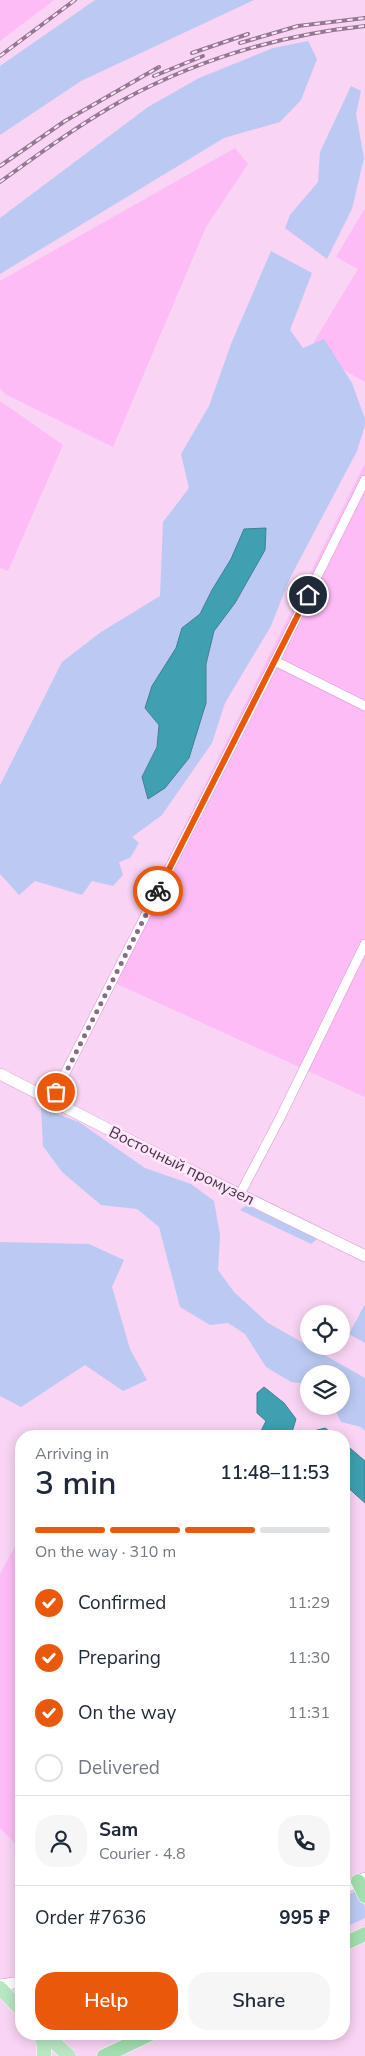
<!DOCTYPE html>
<html lang="en">
<head>
<meta charset="utf-8">
<style>
  body { margin:0; font-family:"Nunito Sans",sans-serif; background:#f6f6f7; color:#1f2937; height:100vh; display:flex; flex-direction:column; font-size:19px; white-space:nowrap }
  * { box-sizing:border-box; margin:0 }
  p { font-size:16px; color:#747a83 }
  .icon { flex:none; width:28px; height:28px; fill:none; stroke:currentColor; stroke-width:2; stroke-linecap:round; stroke-linejoin:round }
  .map { position:relative; flex:1; overflow:hidden }
  .side { position:absolute; left:15px; top:1430px; width:335px; height:610px; display:flex; flex-direction:column; background:#fff; border-radius:20px; box-shadow:0 2px 12px #0003 }
  .side>* { flex:none }
  .controls { position:absolute; left:300px; top:1305px; display:grid; gap:10px }
  .controls a { display:grid; place-items:center; width:50px; height:50px; border-radius:50%; background:#fff; box-shadow:0 2px 12px #0003; font-size:25px }
  .pin { position:absolute; display:grid; place-items:center; width:42px; height:42px; color:#fff; margin:-21px; border:2px solid #fff; border-radius:50%; box-shadow:0 1px 5px #0007 }
  .courier { position:absolute; display:grid; place-items:center; width:50px; height:50px; margin:-25px; border:4px solid #ea580c; border-radius:50%; background:#fff; color:#222; box-shadow:0 1px 6px #0007 }
  .summary em { font-style:normal; font-weight:600 }
  .summary div { display:flex; flex-direction:column-reverse }
  .summary { display:flex; align-items:center; justify-content:space-between; height:85px; padding:0 20px }
  h1 { font-size:32px; font-weight:600; line-height:38px }
  .bar { display:grid; grid-template-columns:repeat(4,1fr); gap:8px 5px; align-content:center; height:60px; padding:0 20px }
  .bar i { height:6px; border-radius:4px; background:#e0e1e3 }
  .bar .active { background:#ea580c }
  .bar p { grid-column:span 4 }
  .line { display:flex; align-items:center; gap:12px; padding:0 20px; border-top:1px solid #e0e1e3 }
  .line div { flex:1 }
  .round { display:grid; place-items:center; flex:none; width:52px; height:52px; border-radius:20px; background:#f6f6f7 }
  ol { padding:0 20px; list-style:none }
  li { display:flex; align-items:center; gap:15px; height:55px }
  li p { margin-inline-start:auto }
  li .icon { padding:5px; border-radius:50%; background:#ea580c; color:#fff; stroke-width:4 }
  li:last-child { color:#747a83 }
  li i { width:28px; height:28px; border:2px solid #e0e1e3; border-radius:50% }
  .primary-button { display:flex; gap:10px; margin-top:auto; padding:10px 20px }
  .primary-button a { flex:1; height:58px; border-radius:20px; background:#ea580c; color:#fff; font-size:20px; font-weight:600; line-height:58px; text-align:center }
  .primary-button a+a { background:#f6f6f7; color:#1f2937 }
  .map>svg:first-child { display:block }
</style>
</head>
<body>
<div class="map">
<svg width="365" height="2056" viewBox="0 0 365 2056">
  <rect width="100%" height="100%" fill="#f9d4f4"/>
  <g fill="#fdbcf6">
    <polygon points="0,0 54,0 0,41"/>
    <polygon points="235,148 248,164 206,227 113,447 5,394 0,388 0,281"/>
    <polygon points="365,208 365,382 309,350 358,269 336,257"/>
    <polygon points="0,401 63,445 8,571 0,568"/>
    <polygon points="365,463 365,1097 108,980"/>
    <polygon points="20,1537 21,1538 21,1850 0,1828 0,1574"/>
  </g>
  <g fill="#bccaf3" fill-rule="evenodd">
    <polygon points="95,0 254,0 81,81 0,135 0,66"/>
    <polygon points="308,41 317,59 301,100 280,122 224,138 0,274 0,218 148,107 199,78 273,48"/>
    <polygon points="351,86 361,91 356,114 364,158 352,209 327,259 285,228 290,215 318,182 320,152"/>
    <path d="M271,251L312,273L290,330L303,348L324,339L352,383L365,419V425L357,451L290,578L271,626L225,703L212,743L162,815L132,837L139,843L130,858L119,862L123,875L113,886L92,881L82,895L35,881L19,895L0,874V785L62,662L101,632L160,596L163,522L189,488L181,454L209,406L231,344ZM244,529L265,550L235,603L214,631L206,664V703L200,718L142,777L157,747L159,725L145,708L176,648L182,628L200,614L212,590L231,559Z"/>
    <polygon points="41,1108 79,1122 145,1168 191,1184 214,1201 220,1235 218,1270 234,1292 268,1323 365,1378 365,1431 361,1427 341,1422 333,1406 341,1406 341,1374 309,1374 309,1384 291,1382 266,1367 245,1334 228,1323 210,1325 180,1307 159,1227 137,1209 101,1205 62,1172 43,1146"/>
    <polygon points="247,1205 317,1239 311,1244 240,1210"/>
    <polygon points="0,1242 89,1244 124,1260 112,1287 130,1349 147,1380 123,1391 85,1365 21,1407 0,1396"/>
    <polygon points="365,1304 365,1343 349,1334"/>
    <polygon points="355,1891 365,1907 365,1918 344,1928 344,1898"/>
  </g>
  <g fill="#3ea0b0" stroke="#427f91">
    <polygon points="266,528 265,550 235,603 214,631 206,664 206,703 189,758 165,788 148,799 142,777 157,747 159,725 145,708 152,686 176,648 182,628 200,614 212,590 231,559 244,529"/>
    <polygon points="264,1387 284,1403 296,1419 292,1432 310,1432 325,1428 336,1436 266,1436 260,1433 266,1421 257,1413 257,1393"/>
    <polygon points="344,1443 365,1461 365,1503 344,1484"/>
  </g>
  <g fill="none" stroke-linecap="round" stroke-linejoin="round">
    <g stroke="#d59bcf" stroke-width="10">
      <g id="minor">
        <polyline points="275,661 365,706"/>
        <polyline points="51,1101 275,661 365,480"/>
        <polyline points="240,1194 280,1118 365,944"/>
      </g>
    </g>
    <g stroke="#d59bcf" stroke-width="12">
      <g id="tertiary">
        <polyline points="0,1074 155,1153 365,1256"/>
        <polyline points="344,1888 365,1878"/>
        <polyline points="0,1985 21,1982"/>
      </g>
    </g>
    <g stroke="#fff" stroke-width="15">
      <g id="primary">
        <polyline points="0,1988 21,2010"/>
        <polyline points="40,2034 44,2045 44,2056"/>
        <polyline points="45,2034 69,2056"/>
      </g>
    </g>
    <g stroke="#fff" stroke-width="15">
      <g id="trunk">
        <polyline points="358,1881 365,1896"/>
        <polyline points="344,1944 365,1934"/>
        <polyline points="104,2056 151,2034"/>
      </g>
    </g>
    <use href="#minor" stroke="#fff" stroke-width="9"/>
    <use href="#tertiary" stroke="#fff" stroke-width="11"/>
    <use href="#primary" stroke="#b9e6c3" stroke-width="14"/>
    <use href="#trunk" stroke="#a2deaf" stroke-width="14"/>
    <g stroke="#947791" stroke-width="4">
      <g id="rail">
        <polyline points="240,43 298,26 365,18"/>
        <polyline points="192,53 248,34"/>
        <polyline points="0,56 75,0"/>
        <polyline points="154,76 203,56"/>
        <polyline points="0,166 65,121 159,67"/>
        <path d="M0,182C40,153 80,124 123,100C199,59 280,35 365,26"/>
      </g>
    </g>
    <use href="#rail" stroke="#ffe6fb" stroke-width="2" stroke-dasharray="5.5" stroke-linecap="butt"/>
  </g>
  <g fill="none" stroke-linecap="round" stroke-linejoin="round">
    <polyline stroke="#886b85" stroke-width="5" stroke-dasharray="0 9" points="56,1092 158,891"/>
    <polyline stroke="#ea580c" stroke-width="6" points="158,891 308,595"/>
  </g>
  <g text-anchor="middle" stroke-width="5" stroke-linejoin="round" paint-order="stroke">
    <g font-size="16" fill="#4b3349" stroke="#ffe6fb">
      <text transform="translate(182 1165) rotate(26)" y="6">Восточный промузел</text>
    </g>
  </g>
</svg>
<div class="controls">
<a><svg class="icon" aria-label="locate" viewBox="0 0 24 24"><circle cx="12" cy="12" r="6"/><path d="M12 2v4M12 18v4M2 12h4M18 12h4"/></svg></a>
<a><svg class="icon" aria-label="layers" viewBox="0 0 24 24"><path d="M12 4l9 5-9 5-9-5zM3 14l9 5 9-5"/></svg></a>
</div>
<div class="pin" style="left:56px;top:1092px;background:#ea580c"><svg class="icon" aria-label="bag" viewBox="0 0 24 24"><path d="M5 8h14l-1 12H6zM9 8a3 3 0 0 1 6 0"/></svg></div>
<div class="pin" style="left:308px;top:595px;background:#1f2937"><svg class="icon" aria-label="home" viewBox="0 0 24 24"><path d="M3 11l9-7 9 7M6 9v11h12V9"/></svg></div>
<div class="courier" style="left:158px;top:891px"><svg class="icon" aria-label="bike" viewBox="0 0 24 24"><circle cx="6" cy="16" r="4"/><circle cx="18" cy="16" r="4"/><path d="M6 16l4-8h5l3 8M10 8l3 8H6M13 5h3"/></svg></div>
<section class="side">
<div class="summary"><div><h1>3 min</h1><p>Arriving in</p></div><em>11:48–11:53</em></div>
<div class="bar"><i class="active"></i><i class="active"></i><i class="active"></i><i></i><p>On the way · 310 m</p></div>
<ol>
<li><svg class="icon" aria-label="check" viewBox="0 0 24 24"><path d="M5 12l5 5 9-10"/></svg>Confirmed<p>11:29</p></li>
<li><svg class="icon" aria-label="check" viewBox="0 0 24 24"><path d="M5 12l5 5 9-10"/></svg>Preparing<p>11:30</p></li>
<li><svg class="icon" aria-label="check" viewBox="0 0 24 24"><path d="M5 12l5 5 9-10"/></svg>On the way<p>11:31</p></li>
<li><i></i>Delivered</li>
</ol>
<div class="line" style="height:90px"><a class="round"><svg class="icon" aria-label="person" viewBox="0 0 24 24"><circle cx="12" cy="8" r="4"/><path d="M4 21q1-7 8-7t8 7"/></svg></a><div><b>Sam</b><p>Courier · 4.8</p></div><a class="round"><svg class="icon" aria-label="phone" viewBox="0 0 24 24"><path d="M5 4h4l2 5-3 2q2 4 5 5l2-3 5 2v4C11 20 4 13 5 4z"/></svg></a></div>
<div class="line" style="height:65px"><div>Order #7636</div><b>995 ₽</b></div>
<div class="primary-button"><a>Help</a><a>Share</a></div>
</section>
</div>
</body>
</html>
